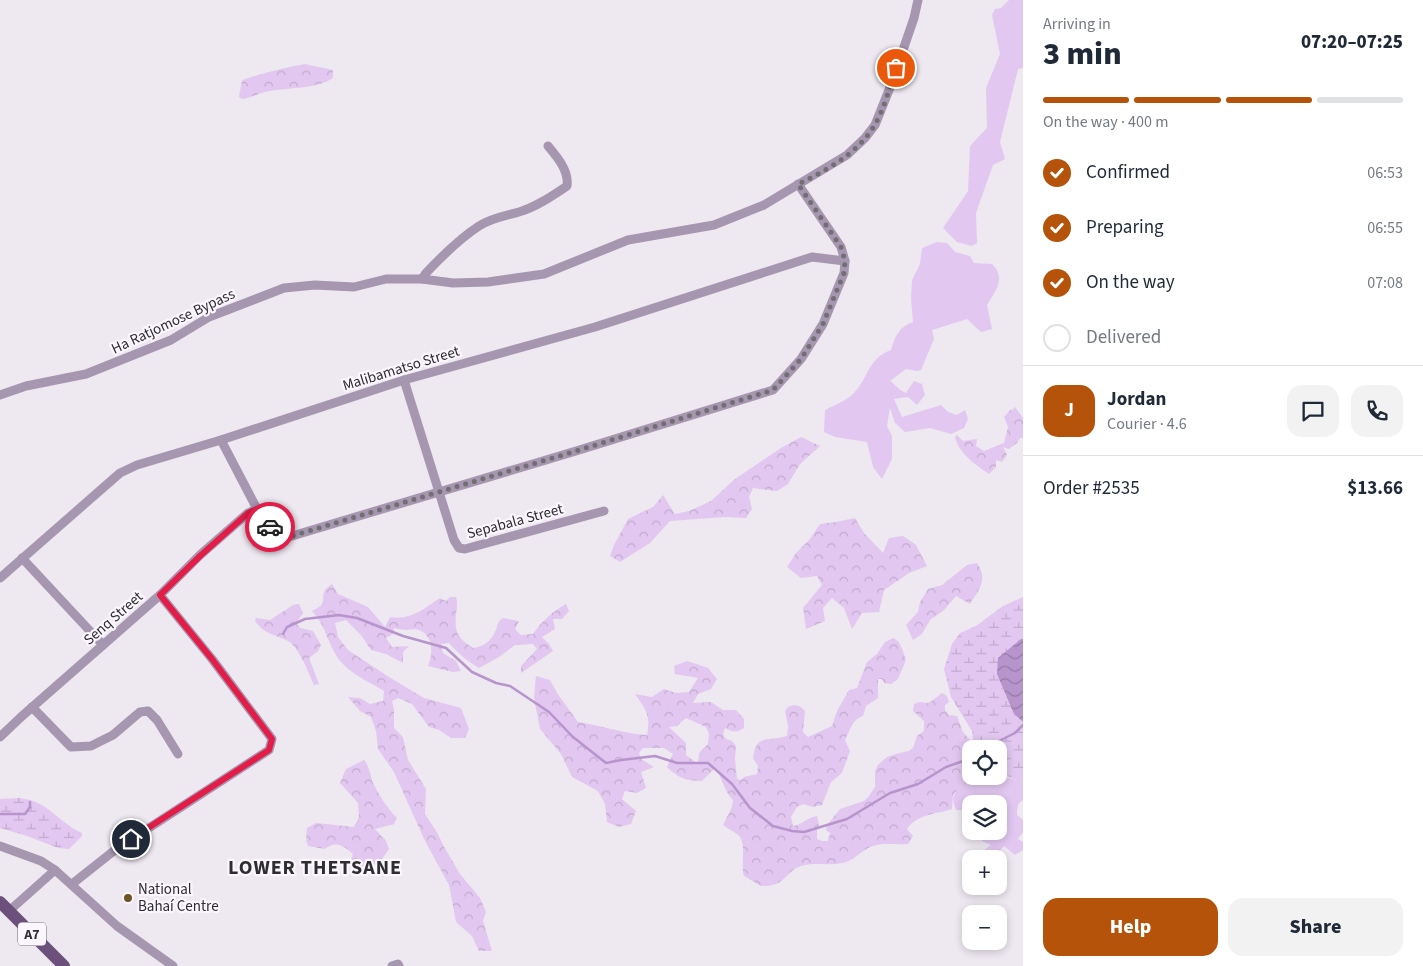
<!DOCTYPE html>
<html lang="en">
<head>
<meta charset="utf-8">
<style>
  body { margin:0; font-family:"Source Sans 3",sans-serif; background:#f2f2f3; color:#1f2937; height:100vh; display:flex; flex-direction:column; font-size:19px; white-space:nowrap }
  * { box-sizing:border-box; margin:0 }
  p { font-size:16px; color:#747a83 }
  .icon { flex:none; width:28px; height:28px; fill:none; stroke:currentColor; stroke-width:2; stroke-linecap:round; stroke-linejoin:round }
  .map { position:relative; flex:1; overflow:hidden }
  .panel { display:flex; flex-direction:column; background:#fff; width:400px }
  .panel>* { flex:none }
  .fabs { position:absolute; left:962px; top:740px; display:grid; gap:10px }
  .fabs a { display:grid; place-items:center; width:45px; height:45px; border-radius:10px; background:#fff; box-shadow:0 2px 8px #0003; font-size:25px }
  .pin { position:absolute; display:grid; place-items:center; width:42px; height:42px; color:#fff; margin:-21px; border:2px solid #fff; border-radius:50%; box-shadow:0 1px 5px #0007 }
  .courier { position:absolute; display:grid; place-items:center; width:50px; height:50px; margin:-25px; border:4px solid #e11d48; border-radius:50%; background:#fff; color:#222; box-shadow:0 1px 6px #0007 }
  .overview em { font-style:normal; font-weight:800 }
  .overview div { display:flex; flex-direction:column-reverse }
  .overview { display:flex; align-items:center; justify-content:space-between; height:85px; padding:0 20px }
  h1 { font-size:32px; font-weight:800; line-height:38px }
  .bar { display:grid; grid-template-columns:repeat(4,1fr); gap:8px 5px; align-content:center; height:60px; padding:0 20px }
  .bar i { height:6px; border-radius:4px; background:#e0e1e3 }
  .bar .selected { background:#b45309 }
  .bar p { grid-column:span 4 }
  .line { display:flex; align-items:center; gap:12px; padding:0 20px; border-top:1px solid #e0e1e3 }
  .line div { flex:1 }
  .round { display:grid; place-items:center; flex:none; width:52px; height:52px; border-radius:15px; background:#f2f2f3 }
  ol { padding:0 20px; list-style:none }
  li { display:flex; align-items:center; gap:15px; height:55px }
  li p { margin-inline-start:auto }
  li .icon { padding:5px; border-radius:50%; background:#b45309; color:#fff; stroke-width:4 }
  li:last-child { color:#747a83 }
  li i { width:28px; height:28px; border:2px solid #e0e1e3; border-radius:50% }
  .cta { display:flex; gap:10px; margin-top:auto; padding:10px 20px }
  .cta a { flex:1; height:58px; border-radius:15px; background:#b45309; color:#fff; font-size:20px; font-weight:800; line-height:58px; text-align:center }
  .cta a+a { background:#f2f2f3; color:#1f2937 }
  main { display:flex; flex:1; min-height:0 }
  .map>svg:first-child { display:block }
</style>
</head>
<body>
<main>
<div class="map">
<svg width="1023" height="966" viewBox="0 0 1023 966">
  <defs>
    <pattern id="forest-crowns" width="20" height="18" patternUnits="userSpaceOnUse" patternTransform="scale(1.25)"><rect width="20" height="18" fill="#e2c7f0"/><path d="M2 6a3 3 0 1 1 6 0M12 15a3 3 0 1 1 6 0" fill="none" stroke="#c2abce"/></pattern>
    <pattern id="wetland-marsh" width="20" height="14" patternUnits="userSpaceOnUse" patternTransform="scale(1.25)"><rect width="20" height="14" fill="#e2c7f0"/><path d="M1 5h8M5 5V1M11 12h8M15 12V8" fill="none" stroke="#c2abce"/></pattern>
    <pattern id="water-waves" width="16" height="10" patternUnits="userSpaceOnUse" patternTransform="scale(1.25)"><rect width="16" height="10" fill="#b894cc"/><path d="M0 5q4-4 8 0t8 0" fill="none" stroke="#9679a6"/></pattern>
  </defs>
  <rect width="100%" height="100%" fill="#eee8f1"/>
  <g fill="#e2c7f0">
    <polygon points="1009,0 1023,0 1023,68 1018,69 1000,142 1005,159 993,165 976,213 977,243 972,246 957,242 943,228 968,191 970,146 987,128 986,88 1000,54 992,15 995,9 1001,8"/>
    <path d="M937,242L947,243L955,252L970,256L974,263L992,264C1007,279 995,291 987,305L992,329L981,332L967,319L932,330L934,339L921,370L917,371L906,369L890,381C896,385 899,390 906,393L914,381L922,384L925,395L917,405L908,397L894,399L902,417L941,405L948,412L957,415L965,410L968,419L964,428L951,434L930,428L905,432L895,423L890,408L887,426L892,436V459L882,479L873,467L867,442L835,437L824,432L825,410C834,405 846,401 853,394C869,378 867,359 891,350C895,336 899,327 913,322L911,299L912,280L920,264L922,248Z"/>
    <path d="M1000,776L1023,781V800C1017,803 1017,809 1017,815L1023,820V832L1018,839L1023,842V850L1015,855L1004,846L996,856L985,855L984,850L991,845L982,841L978,831H999V804H971V814L967,810H956C951,797 953,795 962,785L984,784Z"/>
  </g>
  <g fill="url(#forest-crowns)" fill-rule="evenodd">
    <path d="M305,64L333,70V78C316,90 285,87 265,92C257,94 250,98 242,99L239,97L242,80C263,73 283,68 305,64Z"/>
    <path d="M1015,407L1023,418V438H1020L1017,443L1009,449L1003,447L1007,455L1002,462L996,460V467L989,474C976,465 959,454 955,437L957,435L963,441L977,439L976,446L984,451L1004,443L1008,427L1004,417L1011,409L1012,410Z"/>
    <polygon points="801,437 820,446 800,464 788,484 777,491 753,488 749,497 752,509 746,518 725,517 670,521 650,543 620,562 610,556 614,545 628,519 653,507 663,495 675,514 689,511 711,501 735,479 781,448"/>
    <polygon points="855,518 864,533 883,553 889,538 903,536 916,545 927,566 909,573 884,590 879,612 862,613 852,629 844,608 832,598 823,608 825,621 806,629 803,608 822,585 817,576 801,578 787,567 796,553 810,539 820,524 836,522"/>
    <path d="M977,563C988,580 980,588 970,604L956,596L944,610L930,620L922,634L913,640L906,625L918,612L920,602L928,589L942,585L967,565Z"/>
    <path d="M332,584L338,594L368,607L385,627L390,617C410,621 425,608 440,598L446,601L450,597H456C458,604 457,607 456,614C454,633 458,638 473,648C489,646 495,635 499,621L503,618L519,621L515,629L521,635L533,634C542,621 552,612 566,604L569,611L562,619H553L555,629L542,637L549,644L553,651L521,673V666L537,649L533,644L515,645L499,657L479,668C467,661 458,653 449,643L441,644L443,653L456,661L461,671L453,672L428,666C434,652 433,632 415,629C412,629 409,630 407,630C403,630 398,629 394,628L393,634L386,638L392,647L409,646L403,652V663L386,654L371,650L361,635L346,620L335,623L338,637L348,650L389,677L424,698L461,708L469,729L465,738H451L439,730L429,727L412,704L398,698L392,701L394,710V728L403,737L408,760L426,789L425,814L438,834L443,845L460,874L480,898L486,912L483,921L492,951H479L472,936L456,922L449,885L424,839L394,772L378,749L376,731L371,717L360,711L348,697L360,698L370,704L383,701L384,691C371,683 355,676 344,665C329,651 327,626 312,611C329,603 320,601 325,590C327,587 330,586 332,584Z"/>
    <path d="M299,604L303,613L296,623L300,628L313,631L321,645L318,651L309,658L319,684L314,685C309,674 299,647 288,641C274,634 264,634 255,621L256,618L270,620L293,605Z"/>
    <path d="M893,638C901,641 903,652 906,660L898,679L891,684L884,683L882,679H878V698L866,706L863,716C852,719 850,731 845,740L850,751L842,773L831,782L822,805L813,807L803,804L797,807L791,817L793,826C802,825 808,817 817,816L819,825L817,830V839L822,841H828L830,833L826,830L827,825L840,809L864,801L868,797L875,787V771L878,765L887,757L899,753L909,751L913,748L917,736L924,731V721L913,711L914,704L919,702L929,703L942,693L947,696L949,702L945,705V710L949,715L957,716L963,732L978,749H971V776H998L984,784L962,785L953,795L952,809C937,814 917,814 907,829L913,836L908,844C896,845 881,842 870,847C860,852 854,860 843,863C829,866 815,862 801,866C790,869 786,880 776,884C771,886 765,886 761,886L744,876C740,864 748,842 737,834C733,831 728,829 723,825C727,816 732,811 733,800C723,790 723,778 715,768L702,781C686,781 678,778 667,767L673,754L664,748H643L639,753L641,759L654,767L641,772L646,788L637,793L625,791L622,799L636,811L631,824L619,827L607,822L605,804L598,791L572,777L561,754L540,729L534,698L536,676L550,680L557,693L578,722C601,725 624,734 647,735C651,715 646,710 635,694L652,697L664,689L676,693L689,692L698,678L675,674L674,666L687,661L708,668L717,679L711,689L698,694L693,703L711,702L723,710H736L744,719V728C737,733 732,732 725,728L723,734L726,739L732,741L736,746L735,759L737,779L741,780L744,777L757,774L758,766L753,758C756,733 769,742 787,736L788,726L785,711L788,707C795,704 800,705 805,711L803,732L808,737L832,726L837,711L849,690L857,688L867,662L877,654L885,642ZM686,718L706,727L709,734L708,744L699,753L698,764L686,755V743L669,727L677,726Z"/>
    <path d="M364,760C372,770 369,776 374,785C380,797 388,809 397,818L394,824L375,829L386,841L389,849C379,865 368,874 350,862L353,854C344,846 336,840 325,849L308,846L306,840L307,828L316,823L354,827L359,817L358,803L340,783L346,769Z"/>
  </g>
  <g fill="url(#wetland-marsh)">
    <path d="M1023,597V639H1021L1014,714L1023,722V781C1001,777 999,771 999,749H978L973,741L972,731L951,697L944,669L952,644L960,633L976,626L1003,606Z"/>
    <path d="M19,798C49,801 56,821 82,833V836L69,849L58,848L27,836L0,828V799Z"/>
  </g>
  <polygon fill="url(#water-waves)" points="1021,639 1023,639 1023,722 1014,714 997,674 998,658"/>
  <g fill="none" stroke-linecap="round" stroke-linejoin="round">
    <g stroke="#b894cc" stroke-width="2.5">
      <polyline points="283,634 287,627 305,619 339,615 357,618 403,636 446,648 472,672 496,683 510,686 549,712 573,737 606,763 621,760 655,756 677,763 708,763 732,784 750,808 773,826 792,831 804,832 847,819 890,793 918,784 946,767 963,761 971,755"/>
      <polyline points="983,749 1015,733 1023,725"/>
      <polyline points="0,814 25,814 30,807 30,802"/>
    </g>
    <g stroke="#a696af" stroke-width="9">
      <path d="M422,279L426,273C442,256 459,239 479,226C491,218 505,216 519,212C536,207 552,196 567,186C569,171 558,158 548,146"/>
      <polyline points="404,380 454,540 459,548 465,549 604,511"/>
      <polyline points="0,395 26,386 86,374 171,340 209,317 284,288 315,285 354,287 386,279 422,279 453,283 488,282 544,274 628,240 714,225 764,205 847,155 865,138 875,125 891,85 914,18 918,0"/>
      <polyline points="221,440 257,509"/>
      <polyline points="22,558 103,645"/>
      <polyline points="0,578 120,473 137,465 221,440 404,380 595,327 812,257 845,261"/>
      <polyline points="32,707 71,747 91,746 113,735 140,712 148,711 157,720 178,754"/>
      <polyline points="0,737 21,717 160,595 200,555 248,513 257,509 279,536 292,536 576,451 773,390 801,359 823,324 844,273 845,261 841,247 798,184"/>
      <polyline points="0,846 41,861 55,870 117,926 173,966"/>
      <polyline points="72,884 115,850 269,750 272,739 212,659 160,595"/>
      <polyline points="9,911 55,870"/>
      <polyline points="392,966 398,964 399,966"/>
    </g>
    <polyline stroke="#6c507b" stroke-width="12" points="0,902 64,966"/>
  </g>
  <g fill="none" stroke-linecap="round" stroke-linejoin="round">
    <path stroke="#716e74" stroke-width="5" stroke-dasharray="0 9" d="M270,527L279,536H292L576,451L773,390L801,359L823,324L844,273L845,261L841,247L798,184C826,171 858,153 874,126C884,110 890,86 896,68"/>
    <polyline stroke="#e11d48" stroke-width="6" points="131,839 269,750 272,739 212,659 160,595 200,556 248,513 257,509 270,527"/>
  </g>
  <circle fill="#6c5425" stroke="#fbf6fe" stroke-width="2" cx="128" cy="898" r="5"/>
  <g text-anchor="middle" stroke-width="4.5" stroke-linejoin="round" paint-order="stroke">
    <rect fill="#fbf6fe" stroke="#6c696e" stroke-width="1" x="18" y="922.5" width="28" height="23" rx="4"/>
    <g font-size="14" font-weight="bold" fill="#2e2d30">
      <text x="32" y="939">A7</text>
    </g>
    <g font-size="15" fill="#2e2d30" stroke="#fbf6fe">
      <text transform="translate(173 321) rotate(-25)" y="5">Ha Ratjomose Bypass</text>
      <text transform="translate(401 368) rotate(-17)" y="5">Malibamatso Street</text>
      <text transform="translate(515 521) rotate(-15)" y="5">Sepabala Street</text>
      <text transform="translate(113 618) rotate(-41)" y="5">Senq Street</text>
    </g>
    <g font-size="15" fill="#2e2d30" stroke="#fbf6fe" text-anchor="start">
      <text x="138" y="894">National<tspan x="138" dy="17">Bahaí Centre</tspan></text>
    </g>
    <g font-size="20" font-weight="bold" letter-spacing="1" fill="#2e2d30" stroke="#fbf6fe">
      <text x="315" y="874">LOWER THETSANE</text>
    </g>
  </g>
</svg>
<div class="fabs">
<a><svg class="icon" aria-label="locate" viewBox="0 0 24 24"><circle cx="12" cy="12" r="6"/><path d="M12 2v4M12 18v4M2 12h4M18 12h4"/></svg></a>
<a><svg class="icon" aria-label="layers" viewBox="0 0 24 24"><path d="M12 4l9 5-9 5-9-5zM3 14l9 5 9-5"/></svg></a>
<a>+</a>
<a>−</a>
</div>
<div class="pin" style="left:896px;top:68px;background:#ea580c"><svg class="icon" aria-label="bag" viewBox="0 0 24 24"><path d="M5 8h14l-1 12H6zM9 8a3 3 0 0 1 6 0"/></svg></div>
<div class="pin" style="left:131px;top:839px;background:#1f2937"><svg class="icon" aria-label="home" viewBox="0 0 24 24"><path d="M3 11l9-7 9 7M6 9v11h12V9"/></svg></div>
<div class="courier" style="left:270px;top:527px"><svg class="icon" aria-label="car" viewBox="0 0 24 24"><path d="M5 17H2v-5l4-1 3-4h7l3 4 3 1v5h-3M9 17h6M6 11h13"/><circle cx="7" cy="17" r="2"/><circle cx="17" cy="17" r="2"/></svg></div>
</div>
<section class="panel">
<div class="overview"><div><h1>3 min</h1><p>Arriving in</p></div><em>07:20–07:25</em></div>
<div class="bar"><i class="selected"></i><i class="selected"></i><i class="selected"></i><i></i><p>On the way · 400 m</p></div>
<ol>
<li><svg class="icon" aria-label="check" viewBox="0 0 24 24"><path d="M5 12l5 5 9-10"/></svg>Confirmed<p>06:53</p></li>
<li><svg class="icon" aria-label="check" viewBox="0 0 24 24"><path d="M5 12l5 5 9-10"/></svg>Preparing<p>06:55</p></li>
<li><svg class="icon" aria-label="check" viewBox="0 0 24 24"><path d="M5 12l5 5 9-10"/></svg>On the way<p>07:08</p></li>
<li><i></i>Delivered</li>
</ol>
<div class="line" style="height:90px"><b class="round" style="background:#b45309;color:#fff">J</b><div><b>Jordan</b><p>Courier · 4.6</p></div><a class="round"><svg class="icon" aria-label="chat" viewBox="0 0 24 24"><path d="M4 5h16v11H9l-5 4z"/></svg></a><a class="round"><svg class="icon" aria-label="phone" viewBox="0 0 24 24"><path d="M5 4h4l2 5-3 2q2 4 5 5l2-3 5 2v4C11 20 4 13 5 4z"/></svg></a></div>
<div class="line" style="height:65px"><div>Order #2535</div><b>$13.66</b></div>
<div class="cta"><a>Help</a><a>Share</a></div>
</section>
</main>
</body>
</html>
